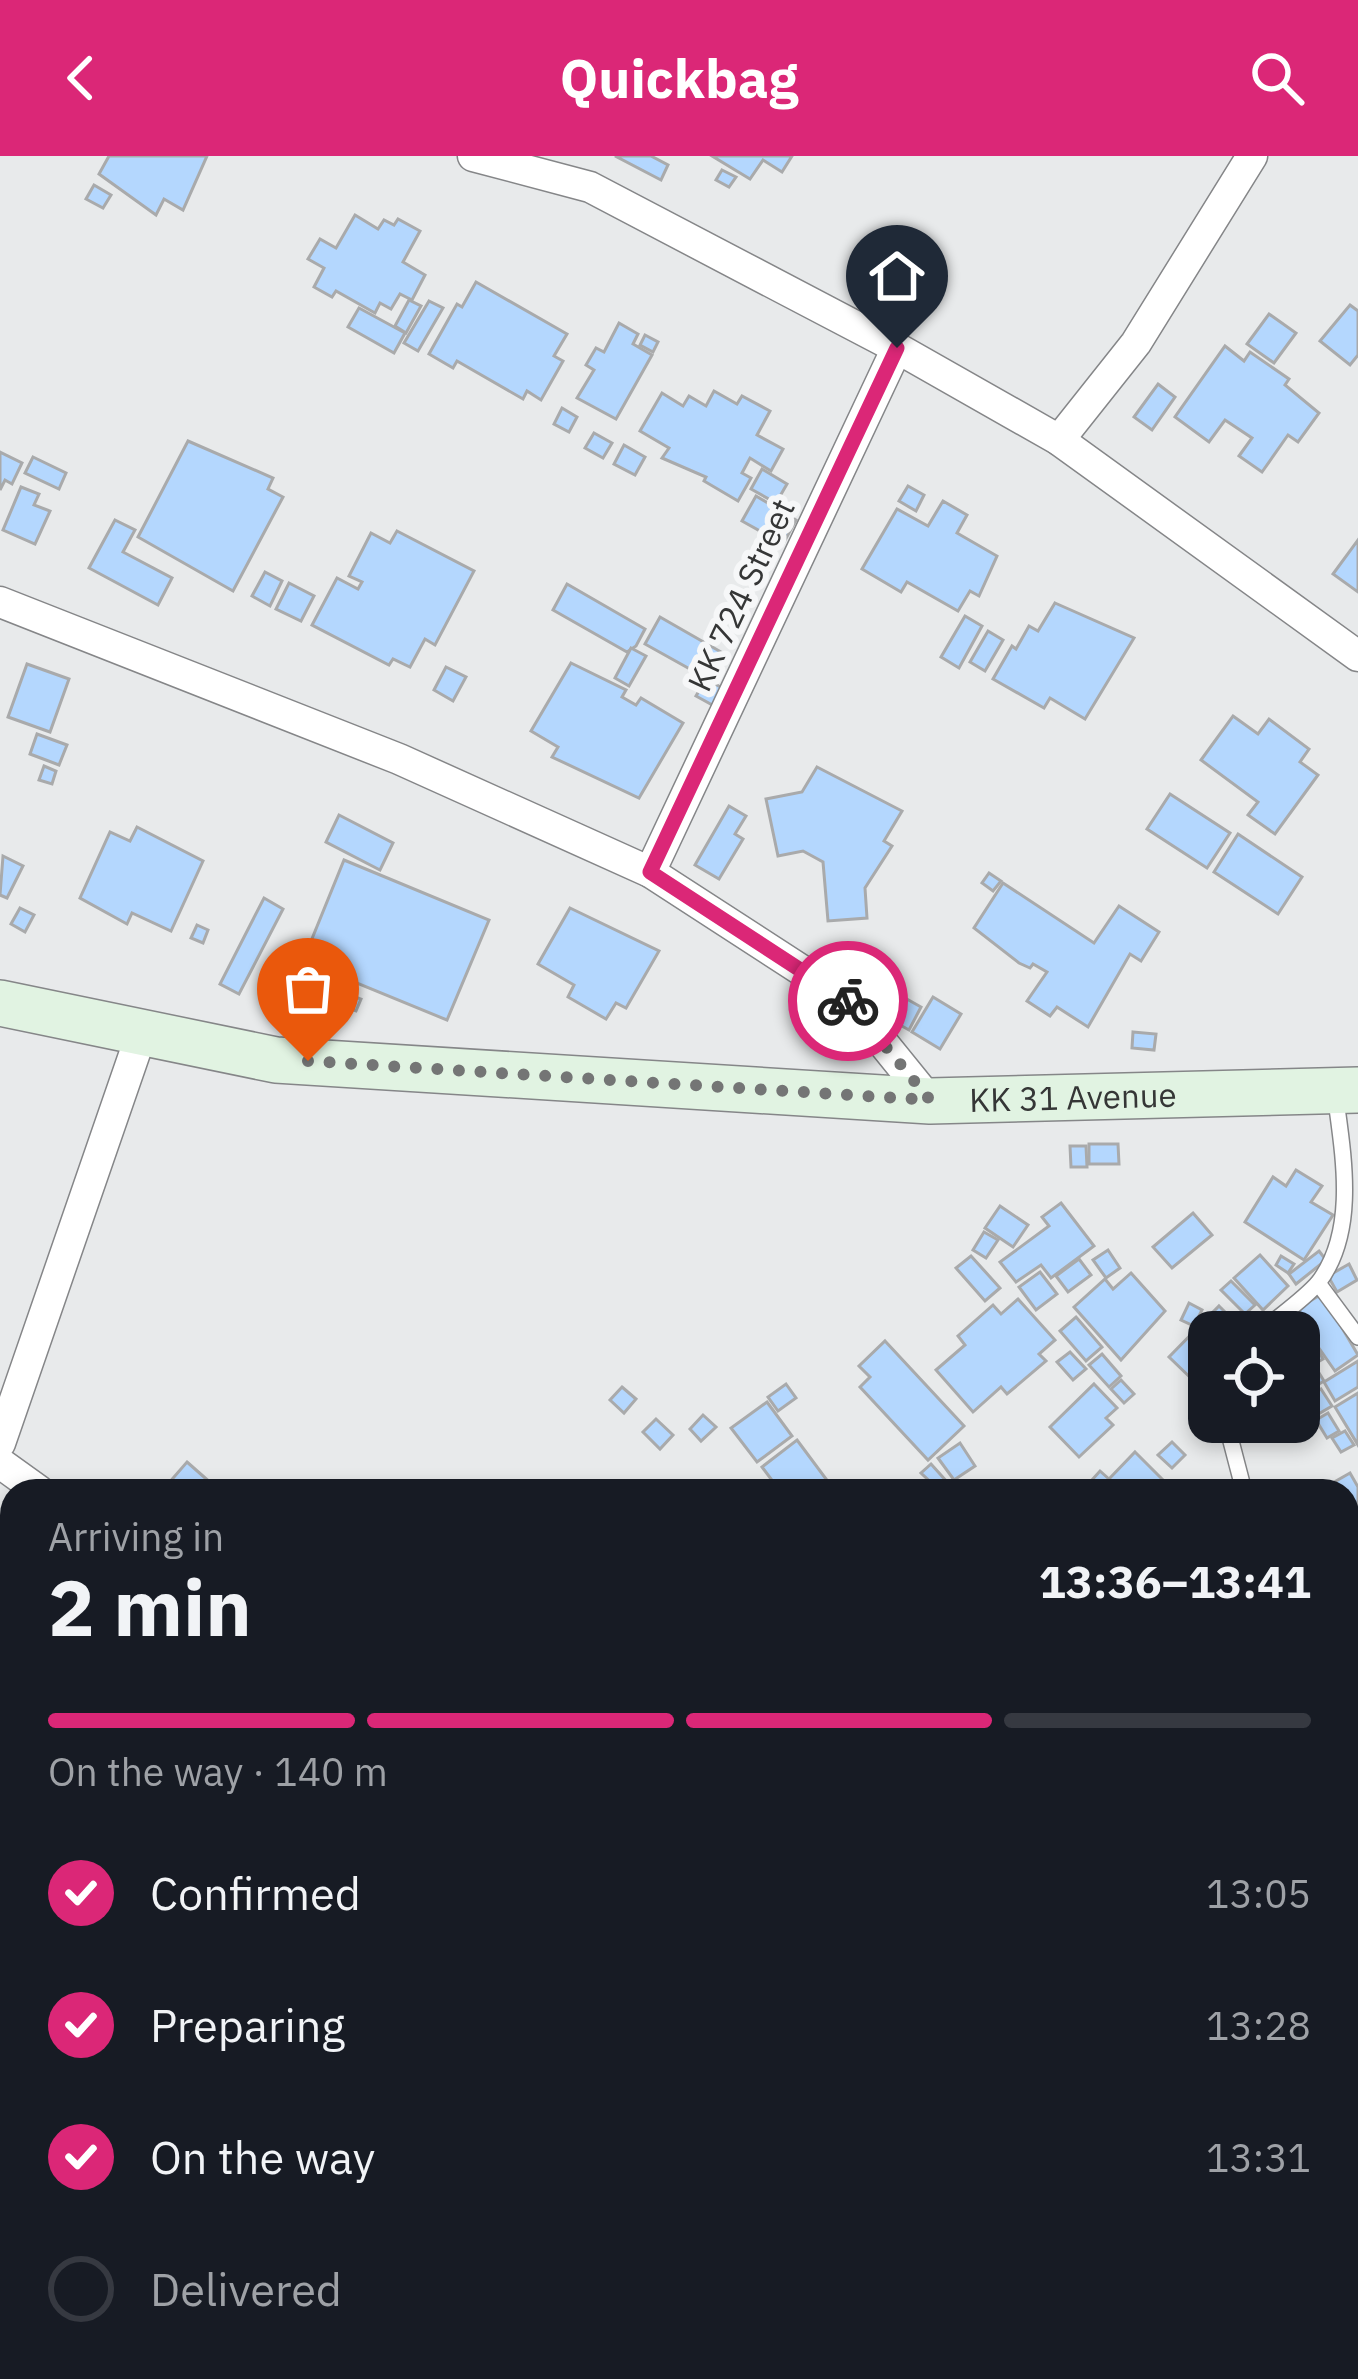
<!DOCTYPE html>
<html lang="en">
<head>
<meta charset="utf-8">
<style>
  body { margin:0; font-family:"IBM Plex Sans",sans-serif; background:#20242c; color:#f1f3f6; height:100vh; display:flex; flex-direction:column; font-size:45px; white-space:nowrap }
  * { box-sizing:border-box; margin:0 }
  p { font-size:39px; color:#9ea1a6 }
  .icon { flex:none; width:66px; height:66px; fill:none; stroke:currentColor; stroke-width:2; stroke-linecap:round; stroke-linejoin:round }
  .map { position:relative; flex:1; overflow:hidden }
  .details { position:absolute; left:0px; top:1323px; width:1359px; height:900px; display:flex; flex-direction:column; background:#171b24; border-radius:36px 36px 0 0; box-shadow:0 6px 18px #0003 }
  .details>* { flex:none }
  .fabs { position:absolute; left:1188px; top:1155px; display:grid; gap:24px }
  .fabs a { display:grid; place-items:center; width:132px; height:132px; border-radius:24px; background:#171b24; box-shadow:0 6px 18px #0003; font-size:60px }
  .pin { position:absolute; display:grid; place-items:center; width:102px; height:102px; color:#fff; margin:-123px -51px; border-radius:50% 50% 50% 0; rotate:-45deg; box-shadow:0 0 12px #0007 }
  .pin .icon { rotate:45deg }
  .courier { position:absolute; display:grid; place-items:center; width:120px; height:120px; margin:-60px; border:9px solid #db2777; border-radius:50%; background:#fff; color:#222; box-shadow:0 3px 15px #0007 }
  .headline em { font-style:normal; font-weight:700 }
  .headline div { display:flex; flex-direction:column-reverse }
  .headline { display:flex; align-items:center; justify-content:space-between; height:204px; padding:0 48px }
  h1 { font-size:78px; font-weight:700; line-height:90px }
  .bar { display:grid; grid-template-columns:repeat(4,1fr); gap:18px 12px; align-content:center; height:144px; padding:0 48px }
  .bar i { height:15px; border-radius:9px; background:#363941 }
  .bar .selected { background:#db2777 }
  .bar p { grid-column:span 4 }
  ol { padding:0 48px; list-style:none }
  li { display:flex; align-items:center; gap:36px; height:132px }
  li p { margin-inline-start:auto }
  li .icon { padding:12px; border-radius:50%; background:#db2777; color:#fff; stroke-width:4 }
  li:last-child { color:#9ea1a6 }
  li i { width:66px; height:66px; border:6px solid #363941; border-radius:50% }
  header { display:flex; justify-content:space-between; align-items:center; height:156px; padding:0 48px; background:#db2777; color:#fff; font-size:54px; font-weight:700 }
  .map>svg:first-child { display:block }
</style>
</head>
<body>
<header><svg class="icon" aria-label="back" viewBox="0 0 24 24"><path d="M15 5l-7 7 7 7"/></svg>Quickbag<svg class="icon" aria-label="search" viewBox="0 0 24 24"><circle cx="10" cy="10" r="6"/><path d="M15 15l6 6"/></svg></header>
<div class="map">
<svg width="1358" height="2223" viewBox="0 0 1358 2223">
  <rect width="100%" height="100%" fill="#e8eaeb"/>
  <g fill="#b4d7fe" stroke="#a9aaab" stroke-width="3">
    <polygon points="109,0 207,0 183,54 164,43 156,59 99,18"/>
    <polygon points="615,0 651,0 668,9 661,24"/>
    <polygon points="712,0 792,0 782,16 763,4 750,23"/>
    <polygon points="722,14 736,21 729,31 716,24"/>
    <polygon points="94,29 111,39 103,52 86,43"/>
    <polygon points="355,59 378,73 384,64 394,69 398,63 420,75 403,106 425,119 412,144 400,138 391,153 380,147 375,157 336,135 332,141 314,131 324,112 308,103 320,83 336,92"/>
    <polygon points="476,126 567,178 554,200 563,205 541,244 527,235 523,243 457,205 453,212 429,198 457,148 462,151"/>
    <polygon points="409,144 421,150 406,177 395,170"/>
    <polygon points="429,145 443,152 418,195 404,187"/>
    <polygon points="1350,149 1358,155 1358,199 1350,209 1320,185"/>
    <polygon points="359,152 405,177 394,197 348,171"/>
    <polygon points="1269,158 1296,177 1274,207 1247,188"/>
    <polygon points="619,167 638,178 633,188 652,199 616,263 577,242 594,214 586,209 596,192 604,196"/>
    <polygon points="645,179 658,186 653,196 640,189"/>
    <polygon points="1225,190 1244,205 1250,196 1289,223 1285,229 1319,257 1298,286 1288,279 1262,316 1239,300 1252,282 1225,264 1209,286 1175,261"/>
    <polygon points="1158,228 1175,241 1152,274 1134,261"/>
    <polygon points="714,235 737,248 742,240 770,255 757,279 783,293 771,315 750,302 742,317 751,322 738,345 704,325 706,321 662,302 669,292 640,275 662,237 683,250 689,240 706,250"/>
    <polygon points="562,252 577,261 569,276 554,268"/>
    <polygon points="594,277 612,287 603,302 585,292"/>
    <polygon points="188,285 273,322 268,333 283,341 233,435 138,381"/>
    <polygon points="624,289 645,301 635,319 614,308"/>
    <polygon points="0,296 22,307 12,328 5,324 0,334"/>
    <polygon points="33,301 66,317 59,333 25,317"/>
    <polygon points="762,313 787,328 776,347 751,333"/>
    <polygon points="908,330 924,339 916,355 899,345"/>
    <polygon points="21,331 39,338 34,349 50,355 35,388 3,374"/>
    <polygon points="756,340 796,364 783,388 742,365"/>
    <polygon points="943,345 967,359 957,377 997,400 979,440 970,435 958,455 907,426 901,436 862,413 897,353 928,370"/>
    <polygon points="115,364 135,374 123,396 172,422 158,449 89,412"/>
    <polygon points="397,375 474,415 435,489 425,483 410,511 393,503 389,509 312,469 337,422 358,433 362,426 349,420 371,377 390,387"/>
    <polygon points="1358,384 1358,436 1333,418"/>
    <polygon points="265,416 282,425 270,450 252,440"/>
    <polygon points="289,427 314,440 301,465 276,453"/>
    <polygon points="567,428 645,473 636,490 627,496 553,454"/>
    <polygon points="1055,447 1134,482 1085,563 1050,542 1044,552 993,523 1012,490 1016,493 1029,470 1038,475"/>
    <polygon points="965,460 982,470 959,512 941,501"/>
    <polygon points="660,461 721,496 706,522 645,488"/>
    <polygon points="988,475 1003,484 985,515 970,506"/>
    <polygon points="631,492 646,500 629,530 615,522"/>
    <polygon points="571,507 626,534 622,541 636,549 641,542 683,567 639,642 552,601 558,591 531,575"/>
    <polygon points="27,508 69,523 50,576 8,561"/>
    <polygon points="446,511 466,521 453,545 434,534"/>
    <polygon points="706,523 726,534 716,551 696,540"/>
    <polygon points="1233,560 1258,578 1269,563 1309,593 1300,606 1318,619 1275,678 1248,659 1258,646 1201,604"/>
    <polygon points="37,578 67,589 59,609 30,598"/>
    <polygon points="44,610 56,615 52,628 39,624"/>
    <polygon points="817,611 902,655 884,685 892,690 865,732 867,762 828,765 823,706 803,695 778,700 766,643 802,636"/>
    <polygon points="1170,638 1230,677 1207,712 1147,673"/>
    <polygon points="729,650 746,660 735,678 743,683 719,723 695,709"/>
    <polygon points="339,659 393,687 380,714 326,686"/>
    <polygon points="137,671 203,705 171,775 132,757 127,768 80,742 110,676 130,685"/>
    <polygon points="1238,678 1302,721 1278,758 1214,716"/>
    <polygon points="3,700 23,710 7,742 0,739"/>
    <polygon points="344,704 489,764 447,864 303,805"/>
    <polygon points="989,717 1001,725 993,735 982,727"/>
    <polygon points="1003,727 1094,787 1119,750 1159,776 1141,805 1130,798 1088,871 1057,851 1050,860 1027,845 1047,816 1033,808 1030,812 1019,807 974,772"/>
    <polygon points="264,742 283,753 239,838 220,828"/>
    <polygon points="20,752 34,759 25,776 11,768"/>
    <polygon points="570,752 659,795 626,852 616,847 606,863 568,841 574,829 538,808"/>
    <polygon points="197,769 208,774 203,787 191,782"/>
    <polygon points="280,812 327,829 319,851 271,834"/>
    <polygon points="334,833 361,843 356,855 329,846"/>
    <polygon points="933,841 961,858 940,893 912,876"/>
    <polygon points="905,842 921,851 909,874 893,865"/>
    <polygon points="1133,876 1156,878 1154,894 1132,892"/>
    <polygon points="1089,988 1118,988 1119,1008 1089,1008"/>
    <polygon points="1070,990 1086,990 1087,1011 1071,1011"/>
    <polygon points="1296,1014 1322,1030 1311,1046 1333,1059 1304,1104 1245,1066 1273,1021 1286,1030"/>
    <polygon points="1061,1047 1094,1090 1051,1122 1041,1109 1016,1126 1000,1106 1049,1070 1042,1061"/>
    <polygon points="1000,1050 1028,1069 1013,1091 985,1072"/>
    <polygon points="1193,1057 1212,1079 1172,1112 1153,1091"/>
    <polygon points="984,1076 998,1084 986,1102 973,1094"/>
    <polygon points="1108,1094 1120,1112 1106,1122 1093,1104"/>
    <polygon points="1319,1095 1326,1104 1296,1128 1289,1118"/>
    <polygon points="1260,1099 1288,1130 1263,1154 1234,1122"/>
    <polygon points="971,1100 1000,1132 985,1145 956,1112"/>
    <polygon points="1281,1100 1294,1108 1288,1117 1276,1109"/>
    <polygon points="1079,1103 1091,1119 1068,1136 1056,1120"/>
    <polygon points="1349,1108 1357,1124 1337,1136 1328,1120"/>
    <polygon points="1040,1116 1057,1138 1036,1154 1019,1131"/>
    <polygon points="1131,1117 1165,1155 1121,1204 1074,1151 1105,1123 1113,1133"/>
    <polygon points="1231,1125 1255,1149 1245,1158 1221,1134"/>
    <polygon points="1322,1138 1358,1199 1335,1215 1293,1155"/>
    <polygon points="1018,1143 1055,1184 1039,1198 1046,1205 1007,1238 1001,1231 973,1256 936,1214 965,1189 958,1180 993,1149 1001,1158"/>
    <polygon points="1189,1147 1202,1154 1194,1170 1181,1164"/>
    <polygon points="1219,1150 1245,1176 1209,1176 1209,1216 1197,1228 1169,1201"/>
    <polygon points="1076,1161 1102,1191 1086,1205 1060,1175"/>
    <polygon points="1305,1172 1323,1203 1299,1217 1297,1176"/>
    <polygon points="885,1185 964,1270 928,1304 860,1231 870,1221 859,1210"/>
    <polygon points="1070,1196 1086,1213 1073,1224 1057,1206"/>
    <polygon points="1102,1198 1121,1220 1109,1231 1089,1209"/>
    <polygon points="1358,1205 1358,1231 1335,1245 1324,1226"/>
    <polygon points="1316,1212 1324,1225 1304,1237 1299,1221"/>
    <polygon points="1121,1224 1134,1238 1124,1247 1111,1233"/>
    <polygon points="786,1228 796,1242 778,1255 768,1241"/>
    <polygon points="1094,1228 1117,1252 1106,1262 1113,1269 1079,1301 1050,1271"/>
    <polygon points="622,1231 636,1243 624,1257 610,1244"/>
    <polygon points="1321,1233 1332,1250 1315,1260 1304,1243"/>
    <polygon points="1358,1237 1358,1289 1335,1251"/>
    <polygon points="767,1246 792,1280 757,1306 731,1272"/>
    <polygon points="1328,1257 1339,1275 1327,1282 1316,1264"/>
    <polygon points="703,1259 716,1271 701,1285 690,1273"/>
    <polygon points="656,1263 673,1279 660,1293 643,1276"/>
    <polygon points="1345,1275 1354,1289 1341,1296 1332,1282"/>
    <polygon points="797,1284 835,1335 780,1335 762,1311"/>
    <polygon points="1172,1286 1185,1299 1172,1312 1158,1299"/>
    <polygon points="960,1287 975,1310 954,1324 938,1302"/>
    <polygon points="1135,1296 1174,1335 1082,1335 1100,1315 1109,1323"/>
    <polygon points="187,1306 220,1335 174,1335 167,1329"/>
    <polygon points="931,1308 949,1328 940,1335 921,1317"/>
    <polygon points="1350,1317 1358,1331 1358,1350 1347,1356 1347,1335 1333,1335 1329,1329"/>
    <polygon points="1351,1387 1358,1400 1347,1408 1347,1389"/>
    <polygon points="1358,1441 1358,1462 1347,1468 1347,1443"/>
    <polygon points="1358,1475 1358,1512 1349,1517 1347,1480"/>
    <polygon points="1351,1527 1358,1542 1353,1558 1347,1544"/>
    <polygon points="0,1659 12,1670 12,1758 0,1747"/>
    <polygon points="1352,1672 1358,1704 1347,1707 1347,1674"/>
    <polygon points="1355,1737 1358,1752 1347,1756 1347,1740"/>
    <polygon points="1358,1803 1358,1827 1347,1831 1347,1808"/>
    <polygon points="1358,1852 1358,1913 1347,1916 1347,1855"/>
    <polygon points="1347,2030 1358,2056 1358,2074 1347,2079"/>
    <polygon points="12,2062 12,2152 5,2157 0,2152 0,2120 6,2115 0,2108 0,2087 10,2079"/>
    <polygon points="1352,2118 1358,2160 1347,2163 1347,2119"/>
    <polygon points="287,2211 353,2211 334,2223 295,2223"/>
    <polygon points="613,2211 635,2211 627,2223 606,2223"/>
    <polygon points="667,2211 763,2211 778,2223 657,2223"/>
    <polygon points="1075,2211 1081,2223 1058,2223 1054,2212"/>
  </g>
  <g fill="none" stroke-linecap="round" stroke-linejoin="round">
    <g stroke="#858688" stroke-width="18">
      <g id="lane">
        <polyline points="1318,1127 1358,1181"/>
        <path d="M1261,1176C1279,1160 1302,1145 1318,1127C1358,1075 1343,998 1335,937"/>
        <polyline points="1226,1266 1244,1335"/>
        <polyline points="1347,1440 1358,1434"/>
      </g>
    </g>
    <g stroke="#858688" stroke-width="33">
      <g id="street">
        <polyline points="473,0 590,31 897,192 1059,284 1358,500"/>
        <polyline points="1059,284 1136,187 1252,0"/>
        <polyline points="0,446 399,603 650,716 849,845 930,945"/>
        <polyline points="650,716 897,192"/>
        <polyline points="0,1287 141,879"/>
        <polyline points="0,1307 39,1335"/>
        <polyline points="0,1555 12,1565"/>
        <polyline points="1347,1625 1358,1617"/>
        <polyline points="1356,1930 1358,1929"/>
        <polyline points="1025,2211 1033,2223"/>
        <polyline points="841,2223 852,2211"/>
      </g>
    </g>
    <g stroke="#858688" stroke-width="48">
      <g id="secondary">
        <path id="s1" d="M0,847L276,904L930,945L1358,934"/>
      </g>
    </g>
    <use href="#lane" stroke="#fff" stroke-width="15"/>
    <use href="#street" stroke="#fff" stroke-width="30"/>
    <use href="#secondary" stroke="#e1f3e2" stroke-width="45"/>
  </g>
  <g fill="none" stroke-linecap="round" stroke-linejoin="round">
    <polyline stroke="#747575" stroke-width="12" stroke-dasharray="0 21.6" points="308,905 930,944 848,845"/>
    <polyline stroke="#db2777" stroke-width="15" points="848,845 650,716 897,192"/>
  </g>
  <g text-anchor="middle" stroke-width="12" stroke-linejoin="round" paint-order="stroke">
    <g font-size="33" fill="#353636" stroke="#f6f7f8">
      <text transform="translate(741 439) rotate(-65)" y="12">KK 724 Street</text>
      <text dy="12" stroke="none"><textPath href="#s1" startOffset="1080">KK 31 Avenue</textPath></text>
    </g>
  </g>
</svg>
<div class="fabs">
<a><svg class="icon" aria-label="locate" viewBox="0 0 24 24"><circle cx="12" cy="12" r="6"/><path d="M12 2v4M12 18v4M2 12h4M18 12h4"/></svg></a>
</div>
<div class="pin" style="left:308px;top:905px;background:#ea580c"><svg class="icon" aria-label="bag" viewBox="0 0 24 24"><path d="M5 8h14l-1 12H6zM9 8a3 3 0 0 1 6 0"/></svg></div>
<div class="pin" style="left:897px;top:192px;background:#1f2937"><svg class="icon" aria-label="home" viewBox="0 0 24 24"><path d="M3 11l9-7 9 7M6 9v11h12V9"/></svg></div>
<div class="courier" style="left:848px;top:845px"><svg class="icon" aria-label="bike" viewBox="0 0 24 24"><circle cx="6" cy="16" r="4"/><circle cx="18" cy="16" r="4"/><path d="M6 16l4-8h5l3 8M10 8l3 8H6M13 5h3"/></svg></div>
<section class="details">
<div class="headline"><div><h1>2 min</h1><p>Arriving in</p></div><em>13:36–13:41</em></div>
<div class="bar"><i class="selected"></i><i class="selected"></i><i class="selected"></i><i></i><p>On the way · 140 m</p></div>
<ol>
<li><svg class="icon" aria-label="check" viewBox="0 0 24 24"><path d="M5 12l5 5 9-10"/></svg>Confirmed<p>13:05</p></li>
<li><svg class="icon" aria-label="check" viewBox="0 0 24 24"><path d="M5 12l5 5 9-10"/></svg>Preparing<p>13:28</p></li>
<li><svg class="icon" aria-label="check" viewBox="0 0 24 24"><path d="M5 12l5 5 9-10"/></svg>On the way<p>13:31</p></li>
<li><i></i>Delivered</li>
</ol>
</section>
</div>
</body>
</html>
